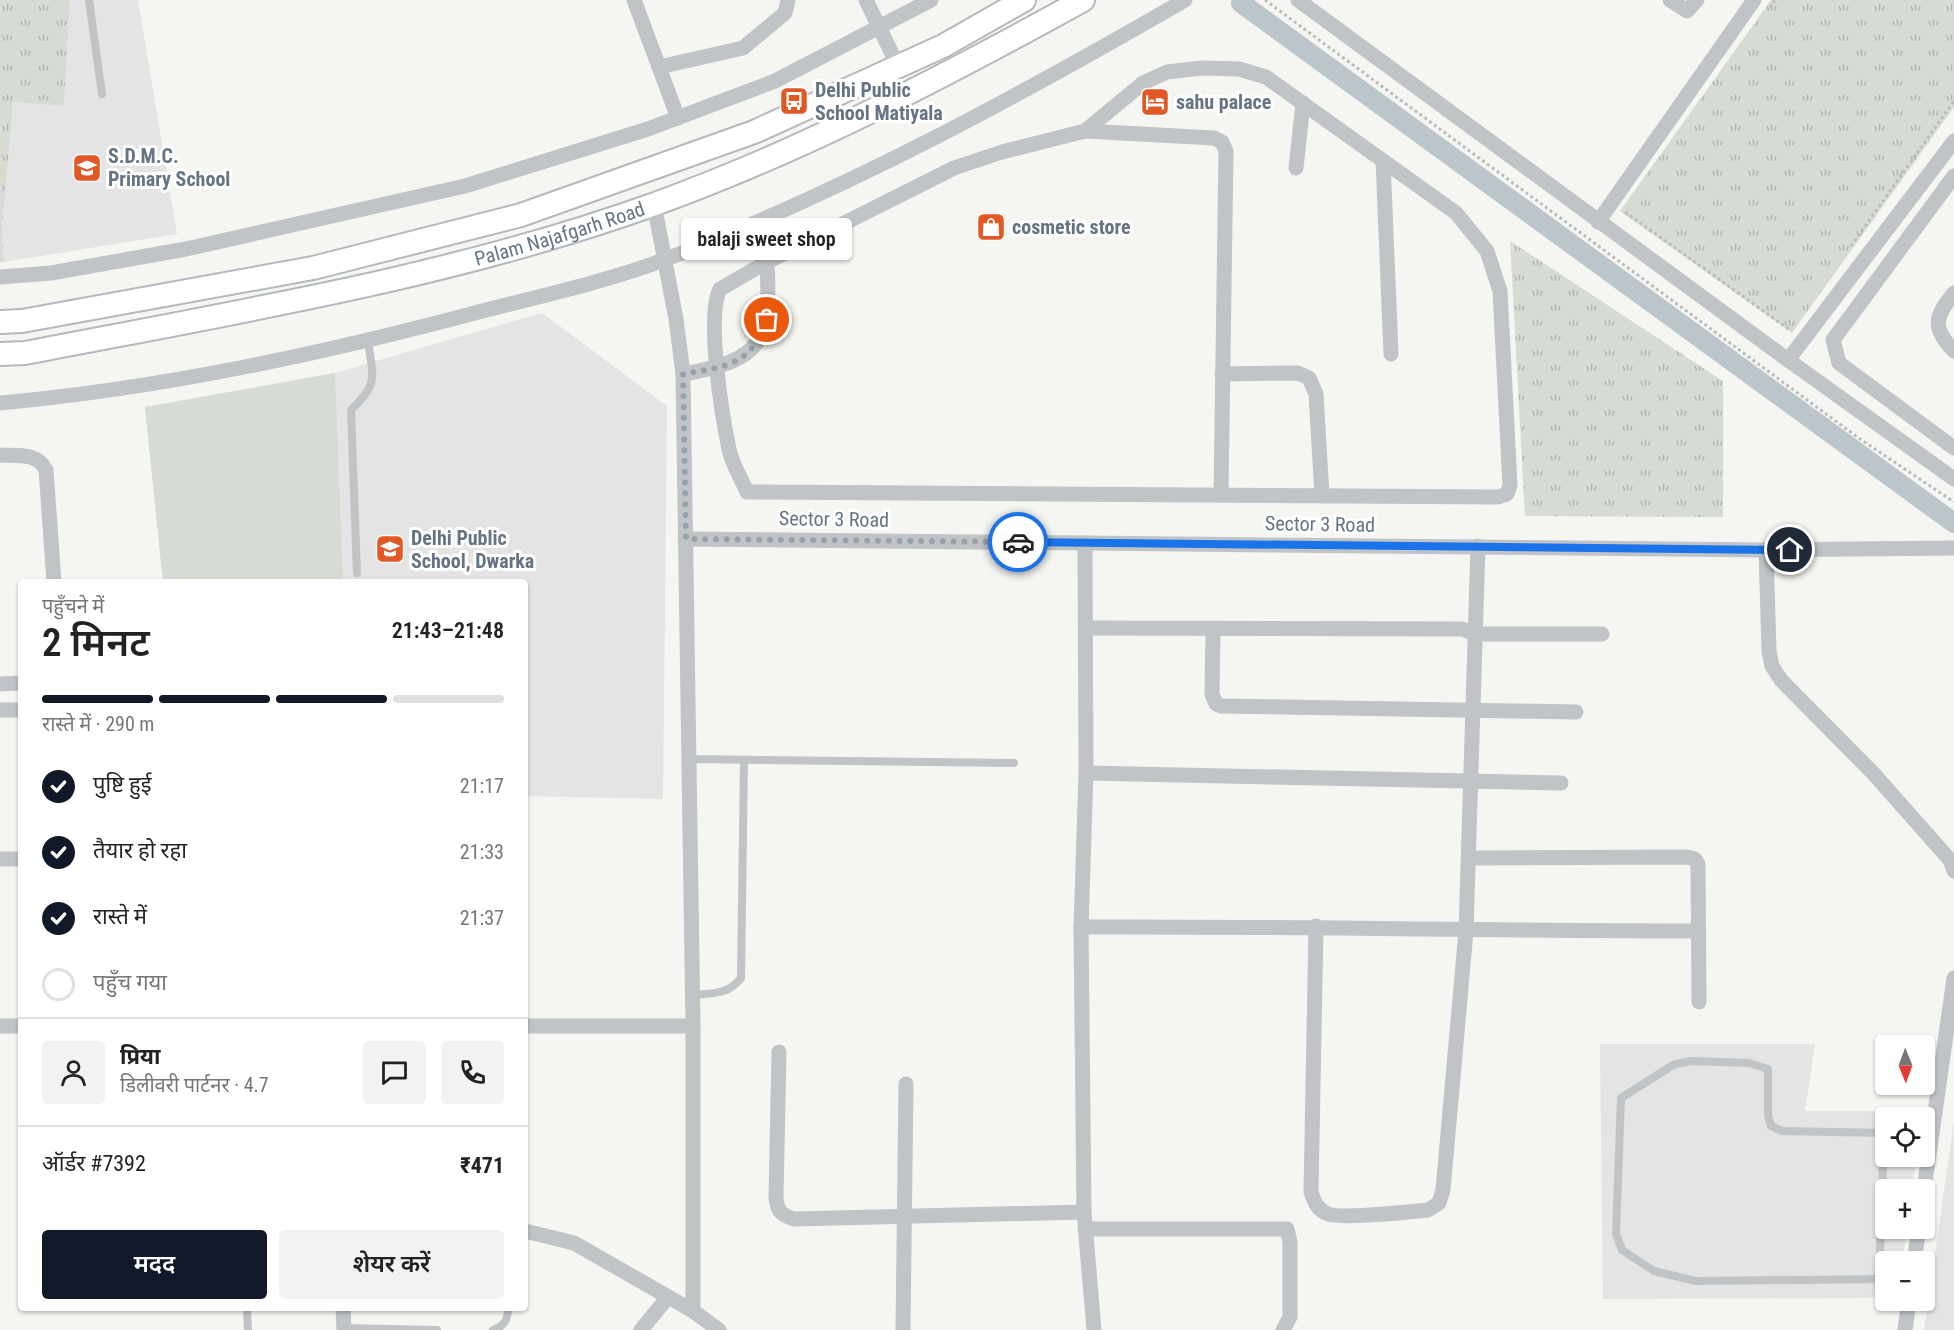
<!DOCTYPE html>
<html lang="hi">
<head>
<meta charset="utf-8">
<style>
  body { margin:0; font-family:"Roboto Condensed","Noto Sans Devanagari",sans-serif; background:#f2f2f2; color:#222; height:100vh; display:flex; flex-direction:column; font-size:22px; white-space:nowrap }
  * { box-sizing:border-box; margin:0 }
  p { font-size:20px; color:#767676 }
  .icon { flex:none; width:33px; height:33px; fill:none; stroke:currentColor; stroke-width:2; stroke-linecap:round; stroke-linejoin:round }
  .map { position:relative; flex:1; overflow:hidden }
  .sheet { position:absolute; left:18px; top:579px; width:510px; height:732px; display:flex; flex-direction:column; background:#fff; border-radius:6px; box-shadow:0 2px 4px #0004 }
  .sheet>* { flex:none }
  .needle { width:39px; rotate:179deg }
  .tools { position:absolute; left:1875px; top:1035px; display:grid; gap:12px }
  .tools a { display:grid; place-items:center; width:60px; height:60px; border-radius:6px; background:#fff; box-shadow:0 2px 4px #0004; font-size:30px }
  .pin { position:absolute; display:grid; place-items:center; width:51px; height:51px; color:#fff; margin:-26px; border:3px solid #fff; border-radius:50%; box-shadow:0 2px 6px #0007 }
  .courier { position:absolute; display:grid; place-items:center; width:60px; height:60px; margin:-30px; border:4px solid #1a73e8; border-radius:50%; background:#fff; color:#222; box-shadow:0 2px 8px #0007 }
  .bubble { position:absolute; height:42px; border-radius:6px; background:#fff; box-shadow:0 2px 4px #0004; font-size:20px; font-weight:600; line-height:42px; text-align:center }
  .overview em { font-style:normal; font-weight:600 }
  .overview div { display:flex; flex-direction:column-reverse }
  .overview { display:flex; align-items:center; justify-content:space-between; height:102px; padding:0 24px }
  h1 { font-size:39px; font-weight:600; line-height:45px }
  .bar { display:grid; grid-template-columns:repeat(4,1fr); gap:9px 6px; align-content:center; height:72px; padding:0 24px }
  .bar i { height:8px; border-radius:4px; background:#e0e0e0 }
  .bar .selected { background:#111827 }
  .bar p { grid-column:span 4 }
  .line { display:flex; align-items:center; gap:15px; padding:0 24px; border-top:2px solid #e0e0e0 }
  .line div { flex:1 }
  .round { display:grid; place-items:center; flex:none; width:63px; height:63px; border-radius:6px; background:#f2f2f2 }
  ol { padding:0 24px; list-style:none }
  li { display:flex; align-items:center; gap:18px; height:66px }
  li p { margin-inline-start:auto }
  li .icon { padding:6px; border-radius:50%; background:#111827; color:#fff; stroke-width:4 }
  li:last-child { color:#767676 }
  li i { width:33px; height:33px; border:3px solid #e0e0e0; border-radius:50% }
  .cta { display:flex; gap:12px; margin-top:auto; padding:12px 24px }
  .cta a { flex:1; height:69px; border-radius:6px; background:#111827; color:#fff; font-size:24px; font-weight:600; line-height:69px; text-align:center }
  .cta a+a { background:#f2f2f2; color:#222 }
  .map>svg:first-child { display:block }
</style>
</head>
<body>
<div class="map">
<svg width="1954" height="1330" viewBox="0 0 1954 1330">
  <defs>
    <pattern id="park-tufts" width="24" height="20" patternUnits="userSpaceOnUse" patternTransform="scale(1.5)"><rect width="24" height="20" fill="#d6dcd3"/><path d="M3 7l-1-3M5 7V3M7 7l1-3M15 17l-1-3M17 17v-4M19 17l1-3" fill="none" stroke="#b1b7b1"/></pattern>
  </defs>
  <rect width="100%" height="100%" fill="#f5f5f2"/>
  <g fill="#e3e4e3">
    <polygon points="70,0 138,0 177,234 4,262 2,230 13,102 64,106"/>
    <polygon points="542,313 667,406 663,799 525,796 525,582 163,582 145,407 335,373"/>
    <polygon points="1600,1044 1815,1044 1805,1111 1923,1111 1922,1117 1886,1118 1886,1156 1917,1157 1912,1189 1886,1190 1886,1228 1907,1229 1902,1261 1886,1262 1885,1298 1603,1299"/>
    <polygon points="1954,1121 1954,1330 1924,1330"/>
  </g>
  <polygon fill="#d6dcd3" points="335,373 343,582 163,582 145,407"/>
  <g fill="url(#park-tufts)">
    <polygon points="0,0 70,0 64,106 13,102 2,230 4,262 0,262"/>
    <polygon points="1771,0 1954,0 1954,107 1792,333 1620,211"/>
    <polygon points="1510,241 1723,381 1723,517 1525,516"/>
  </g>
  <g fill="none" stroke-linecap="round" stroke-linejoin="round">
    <polyline stroke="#bbc5ca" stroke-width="20" points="1241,3 1954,523"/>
    <g stroke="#b4b9be" stroke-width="26">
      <g id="secondary">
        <polyline points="0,322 22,321 313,268 521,215 754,132 943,46 1024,0"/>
        <path id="s1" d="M0,354L25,353C236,312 452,277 655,204C804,150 945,76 1083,0"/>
      </g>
    </g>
    <g stroke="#babcbf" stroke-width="3" stroke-dasharray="3 3" stroke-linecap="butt">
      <polyline points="1265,0 1860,439 1954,502"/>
      <polyline points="1770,8 1775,0"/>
      <polyline points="1625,212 1790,330"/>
      <polyline points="1851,246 1954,101"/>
    </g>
    <g stroke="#c0c4c7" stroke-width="8">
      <polyline points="89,0 102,94"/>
      <path d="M357,573L351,410C379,383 373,378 368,341"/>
      <polyline points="689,759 1014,763"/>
      <path d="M693,995C713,993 728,995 741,978L744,760"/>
      <polyline points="1886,1133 1782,1131 1771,1126 1768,1116 1768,1069 1749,1063 1690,1061 1673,1065 1621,1098 1616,1234 1622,1250 1654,1271 1696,1281 1886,1279"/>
      <polyline points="1879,1279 1884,1133"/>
      <polyline points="247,1308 248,1330"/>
      <polyline points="343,1328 437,1330"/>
      <path d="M493,1330C504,1326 508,1320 508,1308"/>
    </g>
    <g stroke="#c0c4c7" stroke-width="15">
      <polyline points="634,0 678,118"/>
      <polyline points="866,0 898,66"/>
      <polyline points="1298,0 1788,360 1954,141"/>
      <polyline points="1670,0 1687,11 1697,0"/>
      <polyline points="659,67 743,48 785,13 788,0"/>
      <path d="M1202,68L1239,69L1266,77L1456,213L1487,251L1500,291L1510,485L1507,494L1498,497L747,492C741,478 732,464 729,449C722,416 706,316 720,289L767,262L954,168L1002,152L1085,131L1143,83L1167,72Z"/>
      <polyline points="1085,131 1214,138 1222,142 1226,151 1221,495"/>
      <polyline points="1383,161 1391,354"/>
      <polyline points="1296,168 1303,103"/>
      <polyline points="1954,176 1833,340 1839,363 1954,448"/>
      <polyline points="654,204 676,319 683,374 693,1026 693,1311"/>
      <polyline points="1598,222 1754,0"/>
      <polyline points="0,277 51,273 186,249 465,186 648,129 775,81 931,0"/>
      <path d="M1954,293C1935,317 1931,327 1954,351"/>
      <polyline points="1788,360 1954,479"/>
      <path d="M683,374C764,360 771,341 767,262"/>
      <polyline points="1222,374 1298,373 1309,378 1316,394 1322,496"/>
      <path d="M0,403C164,388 326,353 486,310C545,295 612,280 669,258C848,189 1019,96 1185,0"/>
      <path d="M0,455C17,456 37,452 46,470L54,582"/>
      <polyline points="685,539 1766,550 1954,548"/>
      <polyline points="1085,543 1086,773 1081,927 1084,1212 1094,1330"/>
      <polyline points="1766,550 1769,651 1772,666 1781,680 1873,773 1950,860 1954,871"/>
      <polyline points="1086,628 1462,629 1475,634 1602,634"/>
      <polyline points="1213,630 1212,694 1216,704 1221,706 1576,712"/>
      <polyline points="0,684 21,683"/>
      <polyline points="0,710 21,710"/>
      <polyline points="1086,773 1561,783"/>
      <polyline points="1469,858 1687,857 1695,859 1698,864 1699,1002"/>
      <polyline points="0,859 21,859"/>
      <path d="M1316,926L1311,1192C1314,1201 1317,1210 1328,1214C1343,1219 1409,1212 1428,1210L1439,1203L1443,1190L1466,931L1478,546"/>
      <path d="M1081,927C1287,926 1493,931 1699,931"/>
      <polyline points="0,1026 21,1026"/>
      <polyline points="525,1026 693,1026"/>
      <path d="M779,1052L776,1197C777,1211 781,1215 794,1219L1084,1212"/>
      <polyline points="1924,1190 1954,978"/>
      <polyline points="1085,1229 1287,1229 1290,1242 1290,1317 1283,1330"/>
      <polyline points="525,1231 574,1243 693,1311 719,1330"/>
      <polyline points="1914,1262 1919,1228"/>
      <polyline points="343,1308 344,1330"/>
      <polyline points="641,1330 668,1297"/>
      <polyline points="903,1330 906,1084"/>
      <polyline points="1905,1330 1909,1300"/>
    </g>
    <use href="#secondary" stroke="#fff" stroke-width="22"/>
  </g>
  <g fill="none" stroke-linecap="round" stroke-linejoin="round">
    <path stroke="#97a1aa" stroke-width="6" stroke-dasharray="0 10.8" d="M767,320C752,365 725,367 683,374L686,539L1018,542"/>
    <polyline stroke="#1a73e8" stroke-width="8" points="1018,542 1790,550"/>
  </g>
  <defs>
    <g id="bus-square" transform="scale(1.5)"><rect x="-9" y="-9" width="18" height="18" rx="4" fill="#e25824" stroke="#fff"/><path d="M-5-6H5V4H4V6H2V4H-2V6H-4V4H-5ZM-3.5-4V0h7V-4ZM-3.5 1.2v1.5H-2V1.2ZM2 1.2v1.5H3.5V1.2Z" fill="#fff"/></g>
    <g id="hotel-square" transform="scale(1.5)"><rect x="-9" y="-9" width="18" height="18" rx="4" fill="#e25824" stroke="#fff"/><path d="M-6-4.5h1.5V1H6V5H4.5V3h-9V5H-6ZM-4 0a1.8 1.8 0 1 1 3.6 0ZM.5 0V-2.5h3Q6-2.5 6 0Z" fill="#fff"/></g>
    <g id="school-square" transform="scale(1.5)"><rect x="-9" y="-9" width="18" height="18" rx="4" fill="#e25824" stroke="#fff"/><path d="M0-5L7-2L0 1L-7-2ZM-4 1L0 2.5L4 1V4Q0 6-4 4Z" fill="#fff"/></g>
    <g id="shop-square" transform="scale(1.5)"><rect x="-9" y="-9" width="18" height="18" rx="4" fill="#e25824" stroke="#fff"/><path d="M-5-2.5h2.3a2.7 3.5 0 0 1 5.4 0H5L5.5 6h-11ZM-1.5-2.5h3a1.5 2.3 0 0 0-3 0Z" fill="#fff"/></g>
  </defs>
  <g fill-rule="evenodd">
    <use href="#bus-square" x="794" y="101"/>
    <use href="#hotel-square" x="1155" y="102"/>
    <use href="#school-square" x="87" y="168"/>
    <use href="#shop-square" x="991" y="227"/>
    <use href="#school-square" x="390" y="549"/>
  </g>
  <g text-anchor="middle" stroke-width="6" stroke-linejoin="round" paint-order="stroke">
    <g font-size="20" font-weight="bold" fill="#647483" stroke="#fff" text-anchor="start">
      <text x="815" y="97">Delhi Public<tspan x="815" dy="23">School Matiyala</tspan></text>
      <text x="1176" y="109">sahu palace</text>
      <text x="108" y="163">S.D.M.C.<tspan x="108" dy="23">Primary School</tspan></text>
      <text x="1012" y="234">cosmetic store</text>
      <text x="411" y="545">Delhi Public<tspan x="411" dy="23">School, Dwarka</tspan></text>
    </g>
    <g font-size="20" fill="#647483" stroke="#fff">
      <text dy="7" stroke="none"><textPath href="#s1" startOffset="573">Palam Najafgarh Road</textPath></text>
      <text transform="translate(834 519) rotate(1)" y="7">Sector 3 Road</text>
      <text transform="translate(1320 524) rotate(1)" y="7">Sector 3 Road</text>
    </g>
  </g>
</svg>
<div class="tools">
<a><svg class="needle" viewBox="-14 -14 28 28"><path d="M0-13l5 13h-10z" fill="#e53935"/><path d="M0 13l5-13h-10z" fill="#767676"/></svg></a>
<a><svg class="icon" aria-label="locate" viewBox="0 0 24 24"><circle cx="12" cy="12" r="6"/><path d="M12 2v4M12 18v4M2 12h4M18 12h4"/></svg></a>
<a>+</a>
<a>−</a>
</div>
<div class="pin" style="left:767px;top:320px;background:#ea580c"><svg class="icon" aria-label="bag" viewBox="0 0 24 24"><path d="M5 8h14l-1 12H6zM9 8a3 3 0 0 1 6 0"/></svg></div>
<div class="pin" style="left:1790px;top:550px;background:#1f2937"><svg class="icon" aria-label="home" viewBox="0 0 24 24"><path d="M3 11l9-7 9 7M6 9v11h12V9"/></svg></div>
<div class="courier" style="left:1018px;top:542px"><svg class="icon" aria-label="car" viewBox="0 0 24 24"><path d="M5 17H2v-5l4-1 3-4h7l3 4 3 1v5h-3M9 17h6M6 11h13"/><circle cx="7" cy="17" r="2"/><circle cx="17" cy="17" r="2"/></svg></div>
<div class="bubble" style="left:681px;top:218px;width:171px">balaji sweet shop</div>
<section class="sheet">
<div class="overview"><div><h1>2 मिनट</h1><p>पहुँचने में</p></div><em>21:43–21:48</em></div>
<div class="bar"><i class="selected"></i><i class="selected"></i><i class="selected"></i><i></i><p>रास्ते में · 290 m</p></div>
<ol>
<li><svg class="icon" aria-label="check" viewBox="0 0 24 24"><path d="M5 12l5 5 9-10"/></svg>पुष्टि हुई<p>21:17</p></li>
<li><svg class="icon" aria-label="check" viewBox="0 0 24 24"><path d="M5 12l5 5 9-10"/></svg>तैयार हो रहा<p>21:33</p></li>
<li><svg class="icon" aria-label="check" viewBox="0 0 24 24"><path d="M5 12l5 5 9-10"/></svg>रास्ते में<p>21:37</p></li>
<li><i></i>पहुँच गया</li>
</ol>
<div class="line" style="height:108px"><a class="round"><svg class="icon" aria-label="person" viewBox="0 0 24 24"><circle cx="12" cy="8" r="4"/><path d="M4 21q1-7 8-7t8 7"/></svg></a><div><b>प्रिया</b><p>डिलीवरी पार्टनर · 4.7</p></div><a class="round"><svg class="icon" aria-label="chat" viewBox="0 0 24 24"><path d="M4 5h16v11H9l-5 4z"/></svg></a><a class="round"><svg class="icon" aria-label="phone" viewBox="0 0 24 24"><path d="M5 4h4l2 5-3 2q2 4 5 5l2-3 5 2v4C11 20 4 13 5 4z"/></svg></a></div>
<div class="line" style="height:78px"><div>ऑर्डर #7392</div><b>₹471</b></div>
<div class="cta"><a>मदद</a><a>शेयर करें</a></div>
</section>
</div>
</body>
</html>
